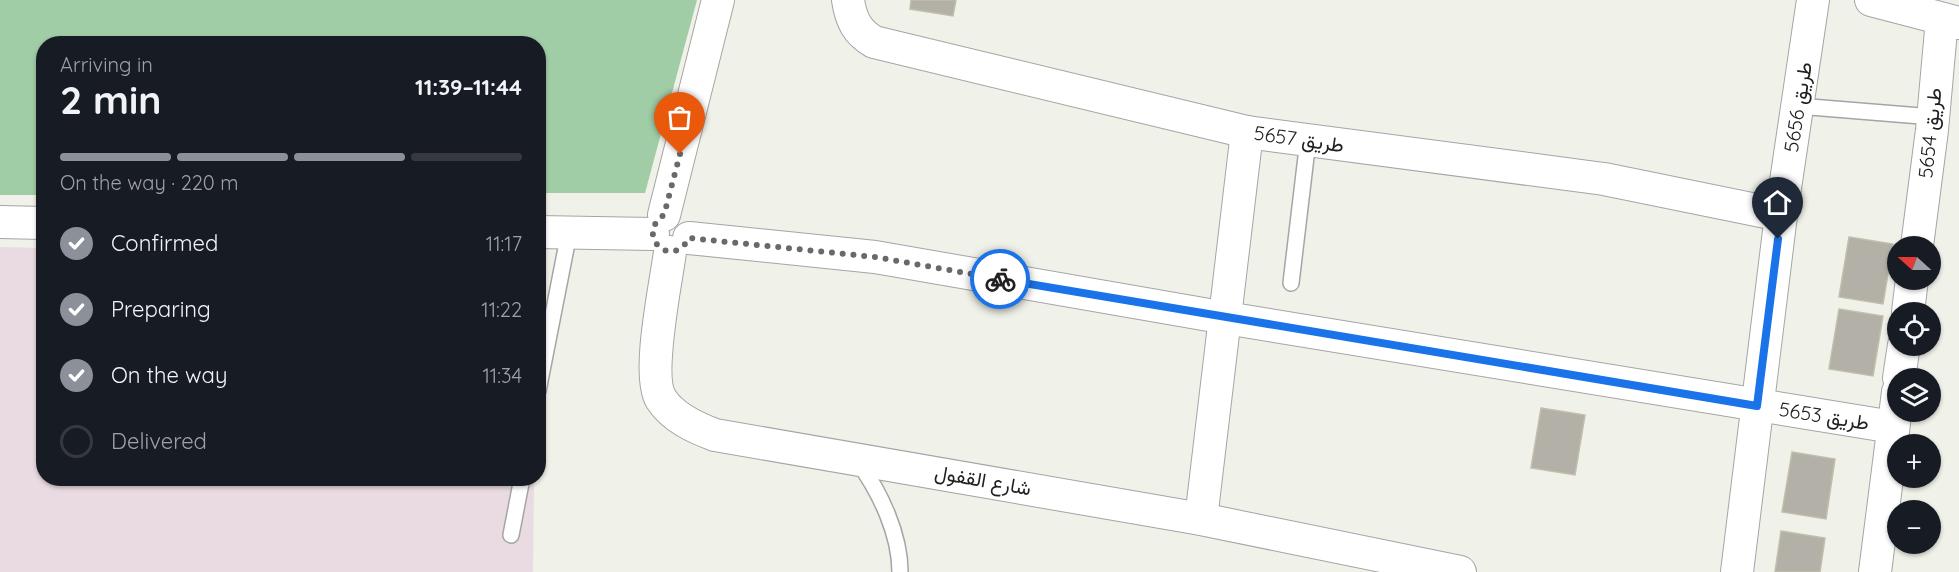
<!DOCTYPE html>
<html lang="en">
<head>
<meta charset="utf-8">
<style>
  body { margin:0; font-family:Quicksand,Vazirmatn,sans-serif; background:#20242c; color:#f1f3f6; height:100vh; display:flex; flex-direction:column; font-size:22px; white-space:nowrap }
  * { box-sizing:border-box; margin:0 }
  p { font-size:20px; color:#9ea1a6 }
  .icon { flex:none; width:33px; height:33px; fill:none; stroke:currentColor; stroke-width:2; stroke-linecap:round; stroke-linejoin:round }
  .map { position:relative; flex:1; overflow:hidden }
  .details { position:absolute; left:36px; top:36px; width:510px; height:450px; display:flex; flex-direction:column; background:#171b24; border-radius:24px; box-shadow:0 2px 4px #0004 }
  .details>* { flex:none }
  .needle { width:39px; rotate:291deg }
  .fabs { position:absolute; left:1887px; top:236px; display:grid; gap:12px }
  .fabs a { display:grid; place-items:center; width:54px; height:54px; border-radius:50%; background:#171b24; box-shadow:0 2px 4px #0004; font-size:30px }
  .pin { position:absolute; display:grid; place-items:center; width:51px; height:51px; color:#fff; margin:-62px -26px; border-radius:50% 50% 50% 0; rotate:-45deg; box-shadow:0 0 6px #0007 }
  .pin .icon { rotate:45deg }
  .courier { position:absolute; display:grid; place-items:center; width:60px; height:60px; margin:-30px; border:4px solid #1a73e8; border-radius:50%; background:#fff; color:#222; box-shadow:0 2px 8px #0007 }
  .summary em { font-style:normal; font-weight:700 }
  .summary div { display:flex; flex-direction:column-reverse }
  .summary { display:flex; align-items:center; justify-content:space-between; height:102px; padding:0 24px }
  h1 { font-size:39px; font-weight:700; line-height:45px }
  .bar { display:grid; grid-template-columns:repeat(4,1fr); gap:9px 6px; align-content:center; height:72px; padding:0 24px }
  .bar i { height:8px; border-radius:4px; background:#363941 }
  .bar .current { background:#8c9099 }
  .bar p { grid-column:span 4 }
  ol { padding:0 24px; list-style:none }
  li { display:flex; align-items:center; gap:18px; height:66px }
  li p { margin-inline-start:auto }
  li .icon { padding:6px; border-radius:50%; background:#8c9099; color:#fff; stroke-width:4 }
  li:last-child { color:#9ea1a6 }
  li i { width:33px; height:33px; border:3px solid #363941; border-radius:50% }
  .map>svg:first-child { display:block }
</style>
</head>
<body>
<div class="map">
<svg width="1959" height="572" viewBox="0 0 1959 572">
  <rect width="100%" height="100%" fill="#f0f1e8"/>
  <polygon fill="#e9dbe1" points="0,247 43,248 44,478 534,479 533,572 0,572"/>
  <polygon fill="#a0cda5" points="0,0 697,0 645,193 539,193 538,44 44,44 43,195 0,195"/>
  <g fill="#b3b1a7" stroke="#c2beab" stroke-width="1.5">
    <polygon points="911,0 956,0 953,16 910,9"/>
    <polygon points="1849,237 1893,244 1883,304 1839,297"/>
    <polygon points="1839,309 1883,316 1873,376 1829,369"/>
    <polygon points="1541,408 1585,415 1575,475 1531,468"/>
    <polygon points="1792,452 1835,459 1826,519 1782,512"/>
    <polygon points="1781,531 1825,538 1820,572 1775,572"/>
  </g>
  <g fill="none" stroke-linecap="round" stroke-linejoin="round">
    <g stroke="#a5a5a5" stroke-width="18">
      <g id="service">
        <polyline points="1798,106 1933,117"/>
        <polyline points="1291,283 1308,140"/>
        <polyline points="538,391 569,233"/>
        <path d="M858,462C880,492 900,534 900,572"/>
        <polyline points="511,535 522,478"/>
      </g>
    </g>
    <g stroke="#a5a5a5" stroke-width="34">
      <g id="minor">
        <path d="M848,0C851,20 857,32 874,42L1247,132L1604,179L1781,215"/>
        <polyline points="1871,0 1959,23"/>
        <polyline points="664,215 718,0"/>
        <polyline points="0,222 44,223"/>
        <polyline points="538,232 653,234"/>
        <polyline points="689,238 875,257 1226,318 1893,427"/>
        <polyline points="1917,246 1932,130 1942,19"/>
        <path d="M670,252C666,283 646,375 661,399C673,418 696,428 715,435L1201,519L1460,572"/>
        <polyline points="1908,312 1912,279"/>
        <polyline points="1899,378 1904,345"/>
        <polyline points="1201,519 1247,132"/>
        <polyline points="1737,572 1781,215 1813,0"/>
        <polyline points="1875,572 1898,392"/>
      </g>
    </g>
    <use href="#service" stroke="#fff" stroke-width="15"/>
    <use href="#minor" stroke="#fff" stroke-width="32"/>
  </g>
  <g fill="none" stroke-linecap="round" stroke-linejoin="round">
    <path stroke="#696a67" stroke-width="6" stroke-dasharray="0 10.8" d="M680,154L664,215C634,235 672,271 689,238L875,257L1000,279"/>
    <polyline stroke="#1a73e8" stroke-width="8" points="1000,279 1757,406 1778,239"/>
  </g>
  <g text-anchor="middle" stroke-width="4.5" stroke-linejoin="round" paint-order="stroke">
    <g font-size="20" fill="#212121" stroke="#fff">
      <text transform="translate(1798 107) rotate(-81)" y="7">طريق 5656</text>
      <text transform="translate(1930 133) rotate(-84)" y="7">طريق 5654</text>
      <text transform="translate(1299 139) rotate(8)" y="7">طريق 5657</text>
      <text transform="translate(1824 416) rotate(9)" y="7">طريق 5653</text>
      <text transform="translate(983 480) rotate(10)" y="7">شارع القفول</text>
    </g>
  </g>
</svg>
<div class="fabs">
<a><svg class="needle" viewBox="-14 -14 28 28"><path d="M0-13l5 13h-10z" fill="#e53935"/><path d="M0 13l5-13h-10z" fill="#9ea1a6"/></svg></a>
<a><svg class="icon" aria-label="locate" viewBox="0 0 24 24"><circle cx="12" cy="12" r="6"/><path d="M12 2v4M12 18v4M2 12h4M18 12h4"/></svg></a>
<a><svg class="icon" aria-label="layers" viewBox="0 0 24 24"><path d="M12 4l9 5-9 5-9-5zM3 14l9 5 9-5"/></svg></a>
<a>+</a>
<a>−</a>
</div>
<div class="pin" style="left:680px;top:154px;background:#ea580c"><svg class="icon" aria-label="bag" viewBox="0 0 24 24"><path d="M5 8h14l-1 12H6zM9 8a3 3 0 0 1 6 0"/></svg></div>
<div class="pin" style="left:1778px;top:239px;background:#1f2937"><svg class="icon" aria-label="home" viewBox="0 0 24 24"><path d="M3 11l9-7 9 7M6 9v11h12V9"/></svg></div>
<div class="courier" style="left:1000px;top:279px"><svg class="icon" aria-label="bike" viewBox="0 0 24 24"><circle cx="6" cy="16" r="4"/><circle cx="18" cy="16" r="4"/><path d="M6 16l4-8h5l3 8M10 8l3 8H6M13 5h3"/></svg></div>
<section class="details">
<div class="summary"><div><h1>2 min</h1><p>Arriving in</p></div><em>11:39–11:44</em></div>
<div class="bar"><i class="current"></i><i class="current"></i><i class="current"></i><i></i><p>On the way · 220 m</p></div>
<ol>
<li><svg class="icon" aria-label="check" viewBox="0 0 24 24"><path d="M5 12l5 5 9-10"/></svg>Confirmed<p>11:17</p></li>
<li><svg class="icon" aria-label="check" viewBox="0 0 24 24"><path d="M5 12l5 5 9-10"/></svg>Preparing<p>11:22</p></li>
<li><svg class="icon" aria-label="check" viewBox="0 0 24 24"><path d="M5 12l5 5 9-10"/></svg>On the way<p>11:34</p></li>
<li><i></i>Delivered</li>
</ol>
</section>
</div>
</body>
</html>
